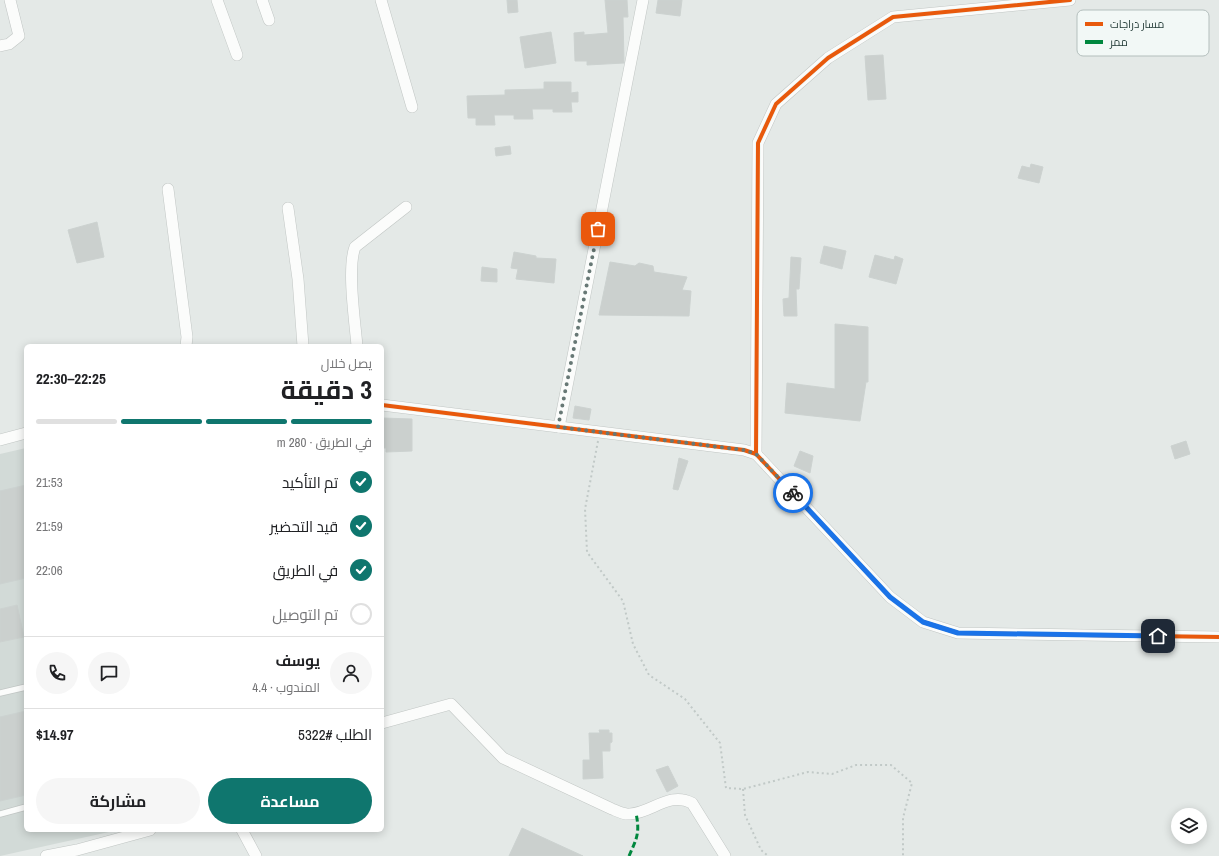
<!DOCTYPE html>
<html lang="ar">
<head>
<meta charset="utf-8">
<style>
  body { margin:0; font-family:"Archivo Narrow",Cairo,sans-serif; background:#f6f6f6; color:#202124; direction:rtl; height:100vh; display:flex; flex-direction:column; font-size:15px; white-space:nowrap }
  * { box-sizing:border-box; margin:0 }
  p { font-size:13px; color:#757577 }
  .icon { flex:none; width:22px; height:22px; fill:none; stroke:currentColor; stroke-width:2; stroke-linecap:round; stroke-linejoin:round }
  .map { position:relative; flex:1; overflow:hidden; direction:ltr }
  .panel { position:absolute; left:24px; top:344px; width:360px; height:488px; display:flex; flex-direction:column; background:#fff; border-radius:6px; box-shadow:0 2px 10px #0003; direction:rtl }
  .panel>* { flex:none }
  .fabs { position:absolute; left:1171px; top:808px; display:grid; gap:8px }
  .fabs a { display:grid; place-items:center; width:36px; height:36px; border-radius:50%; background:#fff; box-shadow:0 2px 10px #0003; font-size:20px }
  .pin { position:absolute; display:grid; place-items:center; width:34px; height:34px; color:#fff; margin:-17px; border-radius:8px; box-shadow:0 2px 6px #0006 }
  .courier { position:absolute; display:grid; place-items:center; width:40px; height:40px; margin:-20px; border:3px solid #1a73e8; border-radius:50%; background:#fff; color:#222; box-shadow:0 1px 5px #0007 }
  .headline em { font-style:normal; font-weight:700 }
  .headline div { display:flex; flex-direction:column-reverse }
  .headline { display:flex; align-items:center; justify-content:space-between; height:68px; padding:0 12px }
  h1 { font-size:26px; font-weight:700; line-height:30px }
  .bar { display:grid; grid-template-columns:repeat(4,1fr); gap:6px 4px; align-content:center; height:48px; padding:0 12px }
  .bar i { height:5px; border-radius:3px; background:#e0e0e0 }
  .bar .selected { background:#0f766e }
  .bar p { grid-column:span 4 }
  .line { display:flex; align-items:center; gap:10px; padding:0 12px; border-top:1px solid #e0e0e0 }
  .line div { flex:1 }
  .round { display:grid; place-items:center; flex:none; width:42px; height:42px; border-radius:21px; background:#f6f6f6 }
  ol { padding:0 12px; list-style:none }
  li { display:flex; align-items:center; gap:12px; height:44px }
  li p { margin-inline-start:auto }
  li .icon { padding:4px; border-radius:50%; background:#0f766e; color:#fff; stroke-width:4 }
  li:last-child { color:#757577 }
  li i { width:22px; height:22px; border:2px solid #e0e0e0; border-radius:50% }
  .action { display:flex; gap:8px; margin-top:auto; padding:8px 12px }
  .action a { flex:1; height:46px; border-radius:24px; background:#0f766e; color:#fff; font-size:16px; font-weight:700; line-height:46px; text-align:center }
  .action a+a { background:#f6f6f6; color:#202124 }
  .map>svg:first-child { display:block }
</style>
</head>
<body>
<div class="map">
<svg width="1219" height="856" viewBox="0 0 1219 856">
  <rect width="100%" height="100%" fill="#e4e9e7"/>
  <polygon fill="#d2dad7" points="26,448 26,830 118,830 0,856 0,454"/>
  <g fill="#cbd0ce" stroke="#ccd2d0">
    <polygon points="507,0 517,0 518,12 508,13"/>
    <polygon points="605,0 627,0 628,17 623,17 624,63 587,65 587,61 575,61 574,33 584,32 584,35 608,33"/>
    <polygon points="658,0 682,0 680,16 656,13"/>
    <polygon points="551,32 556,63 525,68 520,37"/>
    <polygon points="883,55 886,99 868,100 865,56"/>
    <polygon points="544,82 571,82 571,93 578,92 578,102 571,102 572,112 553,112 553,109 532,109 533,119 514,119 514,115 494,115 495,125 476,125 476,118 468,118 467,96 505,95 505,90 544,89"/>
    <polygon points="510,146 511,154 496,156 495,148"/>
    <polygon points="1031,164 1043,167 1039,183 1018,178 1022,166 1030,168"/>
    <polygon points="97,222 104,257 77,263 68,230"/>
    <polygon points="824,246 846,251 842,269 820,263"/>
    <polygon points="514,252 536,256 536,258 556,259 554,283 516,279 518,269 511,268"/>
    <polygon points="875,255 894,260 895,256 903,259 896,284 869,277"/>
    <polygon points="791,257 801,258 799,289 796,289 797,316 784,316 783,299 789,298"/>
    <polygon points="610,262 635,266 639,263 653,266 654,272 687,277 682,290 691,291 689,316 599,315"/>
    <polygon points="482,267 497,269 497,282 481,281"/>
    <polygon points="835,324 868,327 868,382 866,382 860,421 785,413 787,383 835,389"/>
    <polygon points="575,406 591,409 589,420 573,418"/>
    <polygon points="382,418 412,419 412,451 386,452 386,448 382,448"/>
    <polygon points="1186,441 1190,454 1175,459 1171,446"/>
    <polygon points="800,451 813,456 810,473 794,466"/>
    <polygon points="679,458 688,461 678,490 673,489"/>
    <polygon points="26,485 26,578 0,584 0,491"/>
    <polygon points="17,605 24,637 0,642 0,609"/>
    <polygon points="26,711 26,795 0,801 0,717"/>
    <polygon points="599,730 609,730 609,733 612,733 612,742 610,743 610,751 602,751 603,778 583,779 583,760 590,760 589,733 600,733"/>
    <polygon points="668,766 678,786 667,792 656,770"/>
    <polygon points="522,828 583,856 509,856"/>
  </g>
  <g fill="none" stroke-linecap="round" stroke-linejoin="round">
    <g stroke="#c1c6c4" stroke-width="7">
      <g id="service">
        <polyline points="0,693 26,687"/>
        <polyline points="0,814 26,807"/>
      </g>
    </g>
    <g stroke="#c1c6c4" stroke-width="12">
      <g id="minor">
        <polyline points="217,0 237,55"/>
        <polyline points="262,0 269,20"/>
        <polyline points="381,0 412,107"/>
        <polyline points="0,46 9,44 19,36 10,0"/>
        <polyline points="168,189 187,337 186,346"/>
        <polyline points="288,208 298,279 303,346"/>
        <path d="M357,346C355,322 347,268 355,247L406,207"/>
        <polyline points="382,405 744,450 756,454 890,597 923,622 958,633 1219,637"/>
        <polyline points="559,427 643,0"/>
        <polyline points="0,440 26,433"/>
        <polyline points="756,454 758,143 776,104 828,58 893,17 1070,0"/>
        <path d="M382,723L451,704L503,758L612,809C617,811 624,815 630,814C652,813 669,791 692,803L725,856"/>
        <polyline points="242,830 256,856"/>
        <polyline points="46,856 77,850 150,830"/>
      </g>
    </g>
    <g stroke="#c1c9c7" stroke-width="2" stroke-dasharray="2 3" stroke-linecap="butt">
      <polyline points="598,441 585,509 587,552 623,601 633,644 649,675 685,699 720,743 726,788 743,789 808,772 832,774 856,765 891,765 912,783 903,818 903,856"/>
      <polyline points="743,789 745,815 761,850 768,856"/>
    </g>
    <use href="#service" stroke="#fbfcfb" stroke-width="5.5"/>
    <use href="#minor" stroke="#fbfcfb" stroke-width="11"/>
    <path stroke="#00873e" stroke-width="3" stroke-dasharray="6 3" stroke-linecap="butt" d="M629,856C637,838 640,833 636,813"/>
    <g stroke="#f2f8f6" stroke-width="6">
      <g id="cycleway">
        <polyline points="382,405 744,450 756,454 890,597 923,622 958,633 1219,637"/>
        <polyline points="756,454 758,143 776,104 828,58 893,17 1070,0"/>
      </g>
    </g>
    <use href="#cycleway" stroke="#e8590c" stroke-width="4"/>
  </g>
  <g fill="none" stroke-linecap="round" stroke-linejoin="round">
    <polyline stroke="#677875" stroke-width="4" stroke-dasharray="0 7.2" points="598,229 558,427 744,450 756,454 793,493"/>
    <polyline stroke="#1a73e8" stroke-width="5" points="793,493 890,597 923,622 958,633 1158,636"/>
  </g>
  <rect x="1077" y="10" width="132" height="46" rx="6" fill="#f2f8f6" stroke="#b4bfbd" stroke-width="1"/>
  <rect x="1085" y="22" width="18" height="4" fill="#e8590c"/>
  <rect x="1085" y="40" width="18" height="4" fill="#00873e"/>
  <g font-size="11" fill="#233b37">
    <text x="1110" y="28">مسار دراجات</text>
    <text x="1110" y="46">ممر</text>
  </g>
</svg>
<div class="fabs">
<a><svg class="icon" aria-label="layers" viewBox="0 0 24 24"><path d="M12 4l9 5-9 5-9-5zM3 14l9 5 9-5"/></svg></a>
</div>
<div class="pin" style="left:598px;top:229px;background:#ea580c"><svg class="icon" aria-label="bag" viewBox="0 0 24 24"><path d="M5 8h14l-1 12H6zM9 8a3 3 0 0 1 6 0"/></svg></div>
<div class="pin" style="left:1158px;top:636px;background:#1f2937"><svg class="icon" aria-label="home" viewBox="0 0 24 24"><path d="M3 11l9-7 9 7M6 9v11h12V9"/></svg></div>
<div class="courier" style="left:793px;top:493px"><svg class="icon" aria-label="bike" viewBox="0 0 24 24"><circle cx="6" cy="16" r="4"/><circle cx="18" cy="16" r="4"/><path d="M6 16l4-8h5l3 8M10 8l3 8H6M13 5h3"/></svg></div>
<section class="panel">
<div class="headline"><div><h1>3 دقيقة</h1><p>يصل خلال</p></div><em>22:25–22:30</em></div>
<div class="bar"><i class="selected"></i><i class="selected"></i><i class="selected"></i><i></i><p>في الطريق · 280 m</p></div>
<ol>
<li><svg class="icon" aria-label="check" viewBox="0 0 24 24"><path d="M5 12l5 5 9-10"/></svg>تم التأكيد<p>21:53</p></li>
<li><svg class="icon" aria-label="check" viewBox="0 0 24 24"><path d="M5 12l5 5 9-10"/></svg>قيد التحضير<p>21:59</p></li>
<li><svg class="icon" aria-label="check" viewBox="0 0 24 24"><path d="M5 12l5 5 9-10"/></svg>في الطريق<p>22:06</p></li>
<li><i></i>تم التوصيل</li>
</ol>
<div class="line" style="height:72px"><a class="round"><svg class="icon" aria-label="person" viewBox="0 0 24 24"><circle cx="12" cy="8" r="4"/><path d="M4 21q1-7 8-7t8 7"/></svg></a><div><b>يوسف</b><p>المندوب · 4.4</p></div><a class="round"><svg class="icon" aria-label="chat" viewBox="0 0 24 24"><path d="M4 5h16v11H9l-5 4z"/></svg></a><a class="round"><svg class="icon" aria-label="phone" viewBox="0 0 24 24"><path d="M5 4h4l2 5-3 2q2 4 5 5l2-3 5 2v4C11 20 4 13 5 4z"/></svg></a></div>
<div class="line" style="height:52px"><div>الطلب #5322</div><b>$14.97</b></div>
<div class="action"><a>مساعدة</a><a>مشاركة</a></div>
</section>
</div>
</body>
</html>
